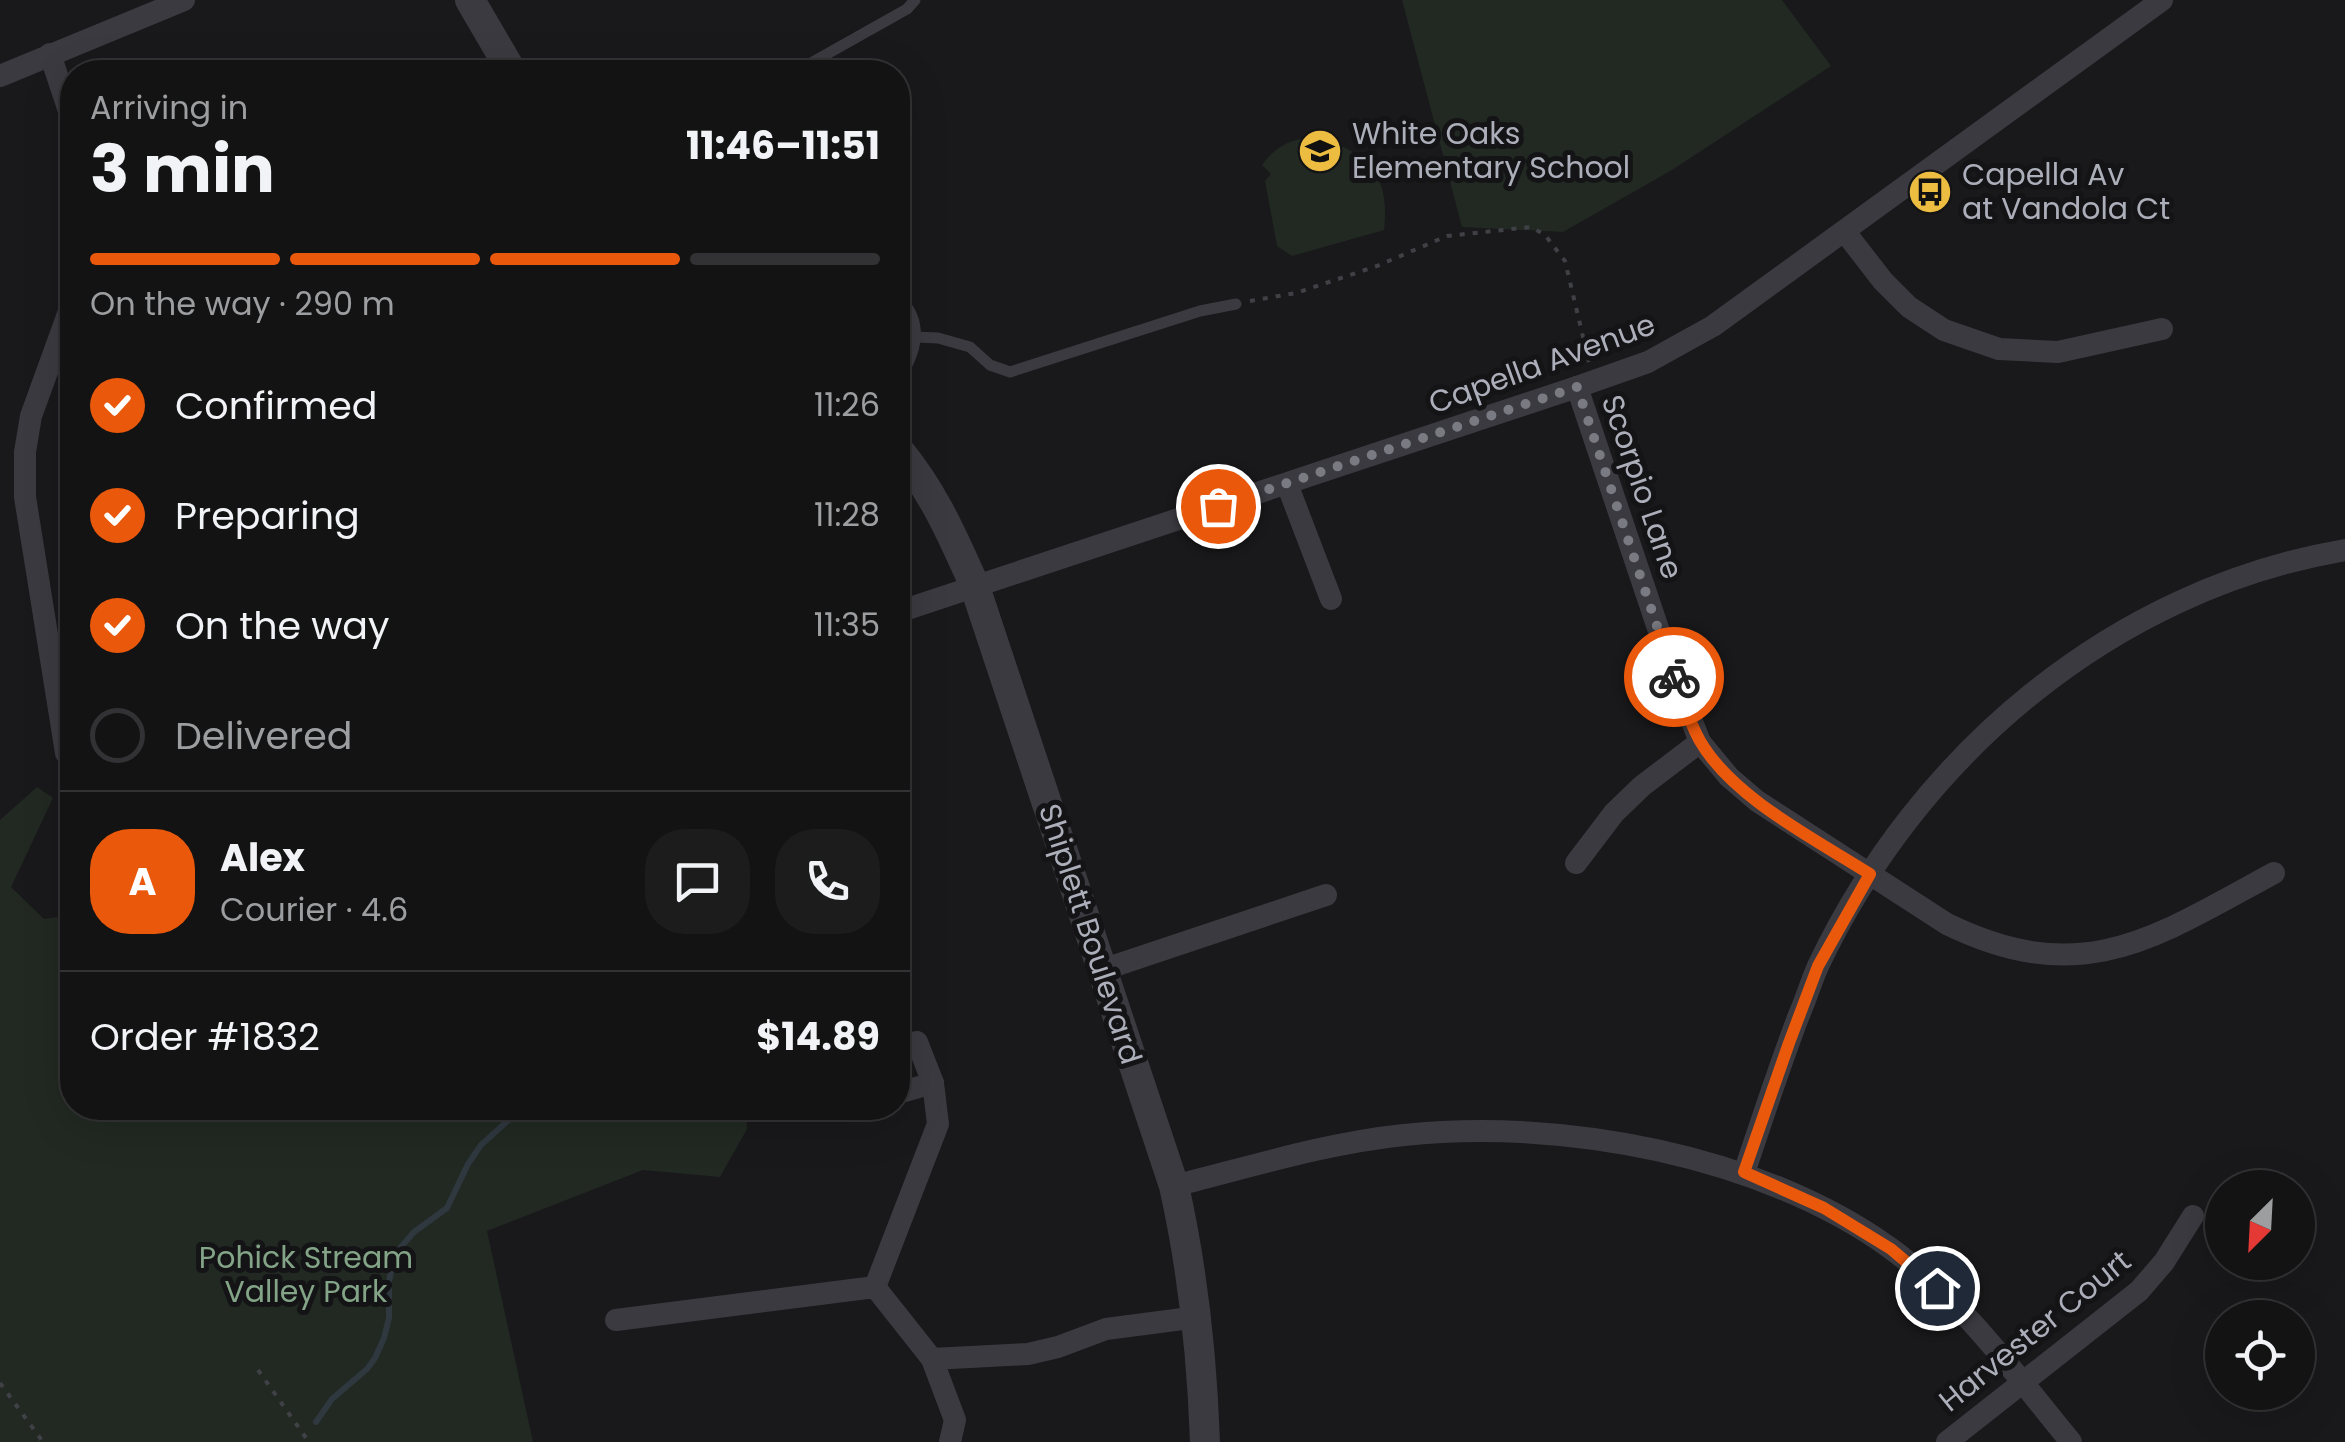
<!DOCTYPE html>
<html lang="en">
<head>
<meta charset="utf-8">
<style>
  body { margin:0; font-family:Poppins,sans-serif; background:#1c1c1d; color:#f1f3f6; height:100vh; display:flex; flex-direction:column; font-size:38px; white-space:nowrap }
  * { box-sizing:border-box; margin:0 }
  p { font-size:32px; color:#9d9ea0 }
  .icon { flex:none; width:55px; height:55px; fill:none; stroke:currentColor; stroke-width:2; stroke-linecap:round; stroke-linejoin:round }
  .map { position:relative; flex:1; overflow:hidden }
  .sheet { position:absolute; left:60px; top:60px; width:850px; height:1060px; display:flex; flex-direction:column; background:#131314; border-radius:40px; box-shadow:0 10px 40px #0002,0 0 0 2px #323234 }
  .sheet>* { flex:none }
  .needle { width:65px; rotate:204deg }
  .buttons { position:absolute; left:2205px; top:1170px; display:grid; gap:20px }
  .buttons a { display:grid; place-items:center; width:110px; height:110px; border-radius:50%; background:#131314; box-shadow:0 10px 40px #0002,0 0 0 2px #323234; font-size:50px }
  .pin { position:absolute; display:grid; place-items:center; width:85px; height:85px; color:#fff; margin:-42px; border:5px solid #fff; border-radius:50%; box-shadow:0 2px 10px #0007 }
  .courier { position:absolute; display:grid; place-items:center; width:100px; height:100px; margin:-50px; border:8px solid #ea580c; border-radius:50%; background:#fff; color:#222; box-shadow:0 2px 12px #0007 }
  .summary em { font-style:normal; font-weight:700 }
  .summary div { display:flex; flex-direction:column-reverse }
  .summary { display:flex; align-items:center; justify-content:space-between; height:170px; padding:0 30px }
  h1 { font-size:65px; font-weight:700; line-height:75px }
  .bar { display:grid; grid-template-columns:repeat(4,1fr); gap:15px 10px; align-content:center; height:120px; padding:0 30px }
  .bar i { height:12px; border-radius:8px; background:#323234 }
  .bar .selected { background:#ea580c }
  .bar p { grid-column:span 4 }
  .line { display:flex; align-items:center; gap:25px; padding:0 30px; border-top:2px solid #323234 }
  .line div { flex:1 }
  .round { display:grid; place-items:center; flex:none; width:105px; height:105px; border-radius:40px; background:#1c1c1d }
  ol { padding:0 30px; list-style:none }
  li { display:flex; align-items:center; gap:30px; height:110px }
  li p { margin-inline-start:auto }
  li .icon { padding:10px; border-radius:50%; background:#ea580c; color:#fff; stroke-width:4 }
  li:last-child { color:#9d9ea0 }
  li i { width:55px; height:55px; border:5px solid #323234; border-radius:50% }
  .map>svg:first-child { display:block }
</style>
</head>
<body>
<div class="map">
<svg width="2345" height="1442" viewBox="0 0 2345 1442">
  <rect width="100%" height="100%" fill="#19191b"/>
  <g fill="#212922">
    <polygon points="1402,0 1782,0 1831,66 1672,170 1563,232 1462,227"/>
    <path d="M1314,136C1365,151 1391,173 1384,230L1292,256L1277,246L1265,181L1271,174L1262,165C1278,144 1289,141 1314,136Z"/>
    <polygon points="37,787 53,798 11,887 44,919 72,915 72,1108 746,1108 747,1129 720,1177 643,1170 487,1231 533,1442 0,1442 0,820"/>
  </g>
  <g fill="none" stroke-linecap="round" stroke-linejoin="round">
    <polyline stroke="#2f373f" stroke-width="6" points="316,1422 332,1399 367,1369 375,1358 384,1338 389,1318 389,1282 393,1261 401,1247 414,1232 447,1208 468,1164 481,1145 522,1108"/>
    <g stroke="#404147" stroke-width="4" stroke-dasharray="5 8" stroke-linecap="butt">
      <polyline points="1250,301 1296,293 1377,266 1447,236 1531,227 1545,235 1565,261 1589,362"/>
      <polyline points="258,1370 309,1442"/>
      <polyline points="0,1383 43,1442"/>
    </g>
    <g stroke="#3a3a40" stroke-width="11">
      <polyline points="795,72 907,9 915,0"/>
      <path d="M898,297C925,321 917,353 898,379"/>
      <polyline points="916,337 938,338 970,347 990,365 1010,372 1200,311 1236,304"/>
    </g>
    <g stroke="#3a3a40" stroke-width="22">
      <polyline points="50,54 72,120"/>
      <polyline points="0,76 184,0"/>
      <polyline points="1845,232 1883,281 1909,307 1944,330 1999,349 2058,352 2162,329"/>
      <path d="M1577,387L1674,676L1700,742L1729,777L1757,801L1947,924C2083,990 2154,938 2274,873"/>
      <polyline points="1287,484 1331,599"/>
      <polyline points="898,612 1577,387 1648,362 1713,326 2162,0"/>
      <polyline points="66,753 25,497 25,452 31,416 72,303"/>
      <polyline points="1576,863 1614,813 1642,786 1700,742"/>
      <polyline points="1102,970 1326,895"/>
      <polyline points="898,1093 933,1083"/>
      <path d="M1744,1173C1762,1120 1779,1067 1799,1015C1806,999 1811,982 1818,966C1918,755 2112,590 2345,550"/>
      <path d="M1174,1186C1250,1167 1326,1143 1404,1135C1561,1118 1761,1155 1890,1248C1962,1300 2015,1374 2071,1442"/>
      <polyline points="875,1287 938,1124 933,1083 917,1042 898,1047"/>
      <polyline points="616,1320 875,1287 932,1359 955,1420 950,1442"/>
      <polyline points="932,1359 1028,1354 1058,1347 1106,1329 1198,1317"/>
      <polyline points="1947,1442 2139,1291 2164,1262 2193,1216"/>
    </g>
    <g stroke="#3a3a40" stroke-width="30">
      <polyline points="470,0 512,72"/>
      <path d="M898,449C934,493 951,533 974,584L1174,1186C1193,1271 1202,1355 1205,1442"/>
    </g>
  </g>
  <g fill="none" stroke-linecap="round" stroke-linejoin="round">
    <polyline stroke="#797a82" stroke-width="10" stroke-dasharray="0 18" points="1218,506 1577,387 1674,677"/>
    <path stroke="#ea580c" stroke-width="12" d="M1674,677C1682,697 1689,722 1700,741C1733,798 1815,839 1870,874L1818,966L1789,1043L1744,1172L1824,1208L1891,1249L1937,1288"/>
  </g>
  <defs>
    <g id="school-disc" transform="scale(2.25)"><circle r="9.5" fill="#ecbd40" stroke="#141416"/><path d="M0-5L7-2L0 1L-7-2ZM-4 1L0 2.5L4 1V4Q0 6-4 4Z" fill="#111"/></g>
    <g id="bus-disc" transform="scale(2.25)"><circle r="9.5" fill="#ecbd40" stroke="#141416"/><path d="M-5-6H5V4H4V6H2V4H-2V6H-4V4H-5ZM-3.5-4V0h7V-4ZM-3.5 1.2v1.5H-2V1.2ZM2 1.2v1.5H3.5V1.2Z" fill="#111"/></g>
  </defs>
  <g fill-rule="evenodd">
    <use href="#school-disc" x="1320" y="151"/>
    <use href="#bus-disc" x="1930" y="192"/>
  </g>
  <g text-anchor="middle" stroke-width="10" stroke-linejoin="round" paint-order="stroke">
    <g font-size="30" fill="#acafba" stroke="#141416" text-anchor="start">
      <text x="1352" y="144">White Oaks<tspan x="1352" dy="34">Elementary School</tspan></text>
      <text x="1962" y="185">Capella Av<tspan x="1962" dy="34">at Vandola Ct</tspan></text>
    </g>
    <g font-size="30" fill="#acafba" stroke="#141416">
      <text transform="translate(1542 364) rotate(-20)" y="10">Capella Avenue</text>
      <text transform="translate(1642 487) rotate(71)" y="10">Scorpio Lane</text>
      <text transform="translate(1090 934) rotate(72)" y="10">Shiplett Boulevard</text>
      <text transform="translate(2035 1331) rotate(-39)" y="10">Harvester Court</text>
    </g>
    <g font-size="30" fill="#83a487" stroke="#141416">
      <text x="306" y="1268">Pohick Stream<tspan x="306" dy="34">Valley Park</tspan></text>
    </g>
  </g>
</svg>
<div class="buttons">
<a><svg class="needle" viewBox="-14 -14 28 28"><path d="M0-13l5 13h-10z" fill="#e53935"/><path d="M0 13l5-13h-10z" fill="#9d9ea0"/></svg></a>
<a><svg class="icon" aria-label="locate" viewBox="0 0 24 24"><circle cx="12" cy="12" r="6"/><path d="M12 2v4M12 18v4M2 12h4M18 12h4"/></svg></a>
</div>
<div class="pin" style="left:1218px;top:506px;background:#ea580c"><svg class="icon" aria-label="bag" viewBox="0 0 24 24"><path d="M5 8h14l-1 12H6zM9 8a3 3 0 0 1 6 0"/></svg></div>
<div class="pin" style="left:1937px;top:1288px;background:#1f2937"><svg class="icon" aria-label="home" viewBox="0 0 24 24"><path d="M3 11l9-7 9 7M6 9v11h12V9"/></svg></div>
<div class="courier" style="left:1674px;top:677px"><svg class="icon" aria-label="bike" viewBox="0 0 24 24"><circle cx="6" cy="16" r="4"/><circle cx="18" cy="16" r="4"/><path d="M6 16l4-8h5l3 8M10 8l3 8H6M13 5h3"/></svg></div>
<section class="sheet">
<div class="summary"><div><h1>3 min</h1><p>Arriving in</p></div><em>11:46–11:51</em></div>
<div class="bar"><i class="selected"></i><i class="selected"></i><i class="selected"></i><i></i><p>On the way · 290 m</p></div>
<ol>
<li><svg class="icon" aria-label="check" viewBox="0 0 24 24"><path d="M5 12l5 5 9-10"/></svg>Confirmed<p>11:26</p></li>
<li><svg class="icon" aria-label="check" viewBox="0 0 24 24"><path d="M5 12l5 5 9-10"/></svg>Preparing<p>11:28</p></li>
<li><svg class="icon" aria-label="check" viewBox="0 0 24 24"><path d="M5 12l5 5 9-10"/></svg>On the way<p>11:35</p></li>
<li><i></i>Delivered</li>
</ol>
<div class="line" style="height:180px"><b class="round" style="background:#ea580c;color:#fff">A</b><div><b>Alex</b><p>Courier · 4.6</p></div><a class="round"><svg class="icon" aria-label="chat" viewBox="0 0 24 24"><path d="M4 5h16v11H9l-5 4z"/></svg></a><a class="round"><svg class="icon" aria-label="phone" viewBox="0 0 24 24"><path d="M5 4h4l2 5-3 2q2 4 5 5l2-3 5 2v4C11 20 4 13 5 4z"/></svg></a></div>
<div class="line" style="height:130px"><div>Order #1832</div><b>$14.89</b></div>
</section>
</div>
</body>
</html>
